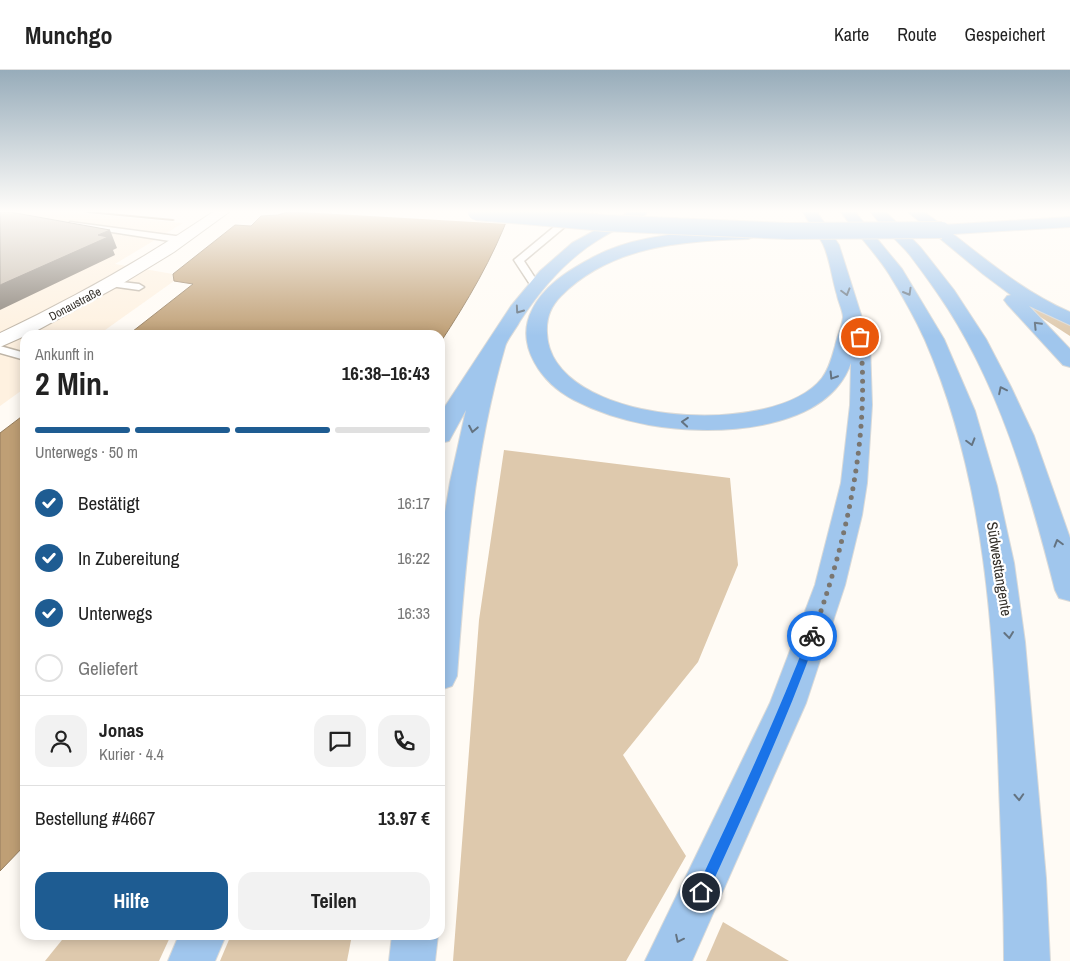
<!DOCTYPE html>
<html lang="de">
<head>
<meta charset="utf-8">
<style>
  body { margin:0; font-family:"Archivo Narrow",sans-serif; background:#f2f2f2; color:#222; height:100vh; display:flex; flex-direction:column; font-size:19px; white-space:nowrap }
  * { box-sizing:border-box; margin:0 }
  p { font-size:16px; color:#767676 }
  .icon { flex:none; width:28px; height:28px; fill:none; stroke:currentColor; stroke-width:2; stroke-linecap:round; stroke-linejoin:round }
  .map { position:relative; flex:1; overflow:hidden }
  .drawer { position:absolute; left:20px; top:260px; width:425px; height:610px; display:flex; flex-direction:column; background:#fff; border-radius:15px; box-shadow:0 2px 12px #0003 }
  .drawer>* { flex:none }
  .pin { position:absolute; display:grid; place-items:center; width:42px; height:42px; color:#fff; margin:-21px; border:2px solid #fff; border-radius:50%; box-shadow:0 1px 5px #0007 }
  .courier { position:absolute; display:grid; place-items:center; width:50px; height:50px; margin:-25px; border:4px solid #1a73e8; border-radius:50%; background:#fff; color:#222; box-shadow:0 1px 6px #0007 }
  .head em { font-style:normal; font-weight:700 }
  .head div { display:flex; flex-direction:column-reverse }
  .head { display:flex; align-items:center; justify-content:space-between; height:85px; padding:0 15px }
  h1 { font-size:32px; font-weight:700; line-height:38px }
  .bar { display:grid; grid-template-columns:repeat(4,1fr); gap:8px 5px; align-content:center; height:60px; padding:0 15px }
  .bar i { height:6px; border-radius:4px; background:#e0e0e0 }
  .bar .active { background:#1e5c92 }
  .bar p { grid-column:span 4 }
  .line { display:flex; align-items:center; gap:12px; padding:0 15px; border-top:1px solid #e0e0e0 }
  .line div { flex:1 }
  .round { display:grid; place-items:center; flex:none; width:52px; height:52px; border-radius:15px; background:#f2f2f2 }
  ol { padding:0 15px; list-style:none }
  li { display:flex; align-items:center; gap:15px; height:55px }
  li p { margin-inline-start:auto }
  li .icon { padding:5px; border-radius:50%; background:#1e5c92; color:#fff; stroke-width:4 }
  li:last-child { color:#767676 }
  li i { width:28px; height:28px; border:2px solid #e0e0e0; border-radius:50% }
  .action { display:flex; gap:10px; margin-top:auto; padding:10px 15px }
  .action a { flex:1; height:58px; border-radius:15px; background:#1e5c92; color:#fff; font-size:20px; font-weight:700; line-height:58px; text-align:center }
  .action a+a { background:#f2f2f2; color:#222 }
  header { display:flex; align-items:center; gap:30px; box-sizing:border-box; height:70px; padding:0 25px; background:#fff; border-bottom:1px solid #e0e0e0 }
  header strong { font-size:24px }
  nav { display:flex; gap:28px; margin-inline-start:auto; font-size:18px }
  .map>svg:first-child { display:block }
</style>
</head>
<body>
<header>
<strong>Munchgo</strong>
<nav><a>Karte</a><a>Route</a><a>Gespeichert</a></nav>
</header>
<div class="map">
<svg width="1070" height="891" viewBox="0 0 1070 891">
  <rect width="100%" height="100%" fill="#fffbf5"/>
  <polygon fill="#fef1e0" points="0,142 70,142 183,153 115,194 173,204 174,211 98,265 25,265 25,318 0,336"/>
  <g fill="#dec9ad">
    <polygon points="1035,238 1070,255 1070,266 1028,239"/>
    <polygon points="504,380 730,408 738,495 698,592 623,685 686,786 626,891 453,891 479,550"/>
    <polygon points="723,852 789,891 706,891"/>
    <polygon points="66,865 171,865 159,891 45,891"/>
    <polygon points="231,865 352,865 347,891 220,891"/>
  </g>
  <g fill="#bf9f75" stroke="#957d5e">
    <path d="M287,142H510C493,188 467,232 440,273V265H128L193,214L174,211L173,204L235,155L251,156L261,146L278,145Z"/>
    <polygon points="25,344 25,775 0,801 0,363"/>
  </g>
  <polygon fill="#fffbf5" points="301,142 512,142 508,154"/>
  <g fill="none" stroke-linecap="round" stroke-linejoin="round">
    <polygon fill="#957d5e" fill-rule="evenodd" points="86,142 99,142 173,149 175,150 173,151 88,143"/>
    <g stroke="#beb4a6" stroke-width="3">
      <g id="lane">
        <polygon points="561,142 569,142 567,155 524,191 541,217 536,220 533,219 514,190 560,152"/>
        <polygon points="70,152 183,167 187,170 183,173 73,156 70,156"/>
        <polygon points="113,211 139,214 144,217 139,220 110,216 108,214"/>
        <polygon points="0,276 25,283 25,290 0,283"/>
      </g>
    </g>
    <g stroke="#beb4a6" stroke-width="2">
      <path id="street" d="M213,142H229L174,182L120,215L36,261L0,277V263C74,228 145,188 213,142Z"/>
    </g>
    <g stroke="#dadad8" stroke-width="2">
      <g id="highway">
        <path d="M629,142H647L645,145C630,153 613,160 598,170C567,189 540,220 520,251C516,259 507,269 505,277C474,383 465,496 457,606L452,616L440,620V472L450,412L466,340L449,371L440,373V344L511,236L540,201L572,173Z"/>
        <path d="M803,142H817L839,175L870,273L872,335L867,413L862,445L845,515L806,633L692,891H645L770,633L815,515L841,413L850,335L851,293C826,364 710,366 649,355C623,350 597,342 574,330C542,314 514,275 532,240C543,217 566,202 588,190C625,168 674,163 716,161C728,160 742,158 753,161L756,164L753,167L748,169C681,171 611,176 561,226C551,236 546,248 547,263C550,355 774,370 822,308C829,299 832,287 835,276C837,267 842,256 843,247C843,241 838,231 837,225C832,209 830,189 823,174C817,163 809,153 803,142Z"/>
        <path d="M841,142H855L902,199L944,269L975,341L997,416L1014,493L1025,572L1046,808L1050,891H1004C1004,832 1001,773 999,714C994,564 986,410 925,270C915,248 902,225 889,204C875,182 856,163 841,142Z"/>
        <path d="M871,142H886L921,178L954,220L986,269L1011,317L1034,366L1070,468V531L1059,528L1055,520C1029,418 999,312 938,224C929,211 919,197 909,184C897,170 881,157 871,142Z"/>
        <path d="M908,142H924L942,155L1070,147V157L953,164C990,193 1026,223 1070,242V255L1029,236L1070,279V297L1063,295L1007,234L1004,230L1007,226L1011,225L983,204Z"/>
        <polygon points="179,865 226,865 215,891 168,891"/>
        <polygon points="392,865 438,865 435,891 389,891"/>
      </g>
    </g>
    <use href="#lane" fill="#fff" fill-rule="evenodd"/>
    <use href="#street" fill="#fff" fill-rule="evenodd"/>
    <use href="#highway" fill="#a0c6ed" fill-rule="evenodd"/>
    <g stroke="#dadad8" stroke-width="18" stroke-linecap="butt">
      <polyline id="highway-bridge" points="476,142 605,153 787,161 942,160"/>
    </g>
    <use href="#highway-bridge" stroke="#a0c6ed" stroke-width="16"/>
  </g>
  <polygon fill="#8a8278" points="110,160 117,178 113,180 115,185 0,240 0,215 98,165"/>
  <polygon fill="#c5baac" stroke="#8a8278" points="0,142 10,142 110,160 98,165 108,167 0,215"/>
  <defs><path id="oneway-chevron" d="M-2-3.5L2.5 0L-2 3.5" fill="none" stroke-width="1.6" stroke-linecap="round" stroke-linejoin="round" transform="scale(1.25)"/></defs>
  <g stroke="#647381">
    <use href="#oneway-chevron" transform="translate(846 222) rotate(74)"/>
    <use href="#oneway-chevron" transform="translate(908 222) rotate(60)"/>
    <use href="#oneway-chevron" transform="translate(519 240) rotate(125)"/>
    <use href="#oneway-chevron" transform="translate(1037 255) rotate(-134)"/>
    <use href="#oneway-chevron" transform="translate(833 306) rotate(122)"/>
    <use href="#oneway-chevron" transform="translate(1002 320) rotate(-116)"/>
    <use href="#oneway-chevron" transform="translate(685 352) rotate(-175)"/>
    <use href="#oneway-chevron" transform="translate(473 359) rotate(101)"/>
    <use href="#oneway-chevron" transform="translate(971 372) rotate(74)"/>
    <use href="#oneway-chevron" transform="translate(1058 473) rotate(-106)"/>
    <use href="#oneway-chevron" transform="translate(1009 565) rotate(83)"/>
    <use href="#oneway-chevron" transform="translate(1019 727) rotate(87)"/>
    <use href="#oneway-chevron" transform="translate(679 869) rotate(116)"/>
  </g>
  <linearGradient id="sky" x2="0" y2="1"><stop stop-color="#97acba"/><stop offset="0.53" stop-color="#fffdfa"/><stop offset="1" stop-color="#fffdfa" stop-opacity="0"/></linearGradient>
  <rect width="1070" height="266" fill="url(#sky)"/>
  <path fill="#1a73e8" d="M812,563L817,566C785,655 745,741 706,827L701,829L697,827L695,822L697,818C736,735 775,652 808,566Z"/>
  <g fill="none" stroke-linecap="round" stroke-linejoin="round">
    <path stroke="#7a7670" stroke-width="5" stroke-dasharray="0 9" d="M812,566C846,475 871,364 860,267"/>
  </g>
  <g text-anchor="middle" stroke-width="4.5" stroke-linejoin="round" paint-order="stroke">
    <g font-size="12" fill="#332f29" stroke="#fff">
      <text transform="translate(75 234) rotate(-28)" y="4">Donaustraße</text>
    </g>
    <g font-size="15" fill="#332f29" stroke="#fff">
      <text transform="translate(999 499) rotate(81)" y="5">Südwesttangente</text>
    </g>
  </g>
</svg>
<div class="pin" style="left:860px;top:267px;background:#ea580c"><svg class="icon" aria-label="bag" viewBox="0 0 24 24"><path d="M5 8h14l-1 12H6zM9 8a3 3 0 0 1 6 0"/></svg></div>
<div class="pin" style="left:701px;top:822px;background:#1f2937"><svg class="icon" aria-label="home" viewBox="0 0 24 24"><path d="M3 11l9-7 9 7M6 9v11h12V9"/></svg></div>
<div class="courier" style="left:812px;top:566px"><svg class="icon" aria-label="bike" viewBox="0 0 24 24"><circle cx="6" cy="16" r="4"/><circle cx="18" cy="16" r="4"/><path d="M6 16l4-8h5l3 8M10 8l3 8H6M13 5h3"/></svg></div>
<section class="drawer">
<div class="head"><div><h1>2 Min.</h1><p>Ankunft in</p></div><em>16:38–16:43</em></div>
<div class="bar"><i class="active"></i><i class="active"></i><i class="active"></i><i></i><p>Unterwegs · 50 m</p></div>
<ol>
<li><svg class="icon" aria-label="check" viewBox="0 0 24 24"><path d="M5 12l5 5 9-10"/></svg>Bestätigt<p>16:17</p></li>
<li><svg class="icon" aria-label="check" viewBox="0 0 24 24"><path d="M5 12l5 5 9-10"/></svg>In Zubereitung<p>16:22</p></li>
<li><svg class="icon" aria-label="check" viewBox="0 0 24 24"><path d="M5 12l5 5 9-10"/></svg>Unterwegs<p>16:33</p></li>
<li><i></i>Geliefert</li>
</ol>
<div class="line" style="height:90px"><a class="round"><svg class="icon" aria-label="person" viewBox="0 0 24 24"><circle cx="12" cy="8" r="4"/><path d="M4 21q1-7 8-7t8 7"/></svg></a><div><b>Jonas</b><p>Kurier · 4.4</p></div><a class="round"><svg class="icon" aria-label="chat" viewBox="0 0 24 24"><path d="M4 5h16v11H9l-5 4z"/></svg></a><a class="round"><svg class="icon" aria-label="phone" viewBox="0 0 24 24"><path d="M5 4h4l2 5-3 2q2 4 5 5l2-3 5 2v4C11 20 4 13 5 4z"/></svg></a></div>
<div class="line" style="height:65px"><div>Bestellung #4667</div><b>13.97 €</b></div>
<div class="action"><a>Hilfe</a><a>Teilen</a></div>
</section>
</div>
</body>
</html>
